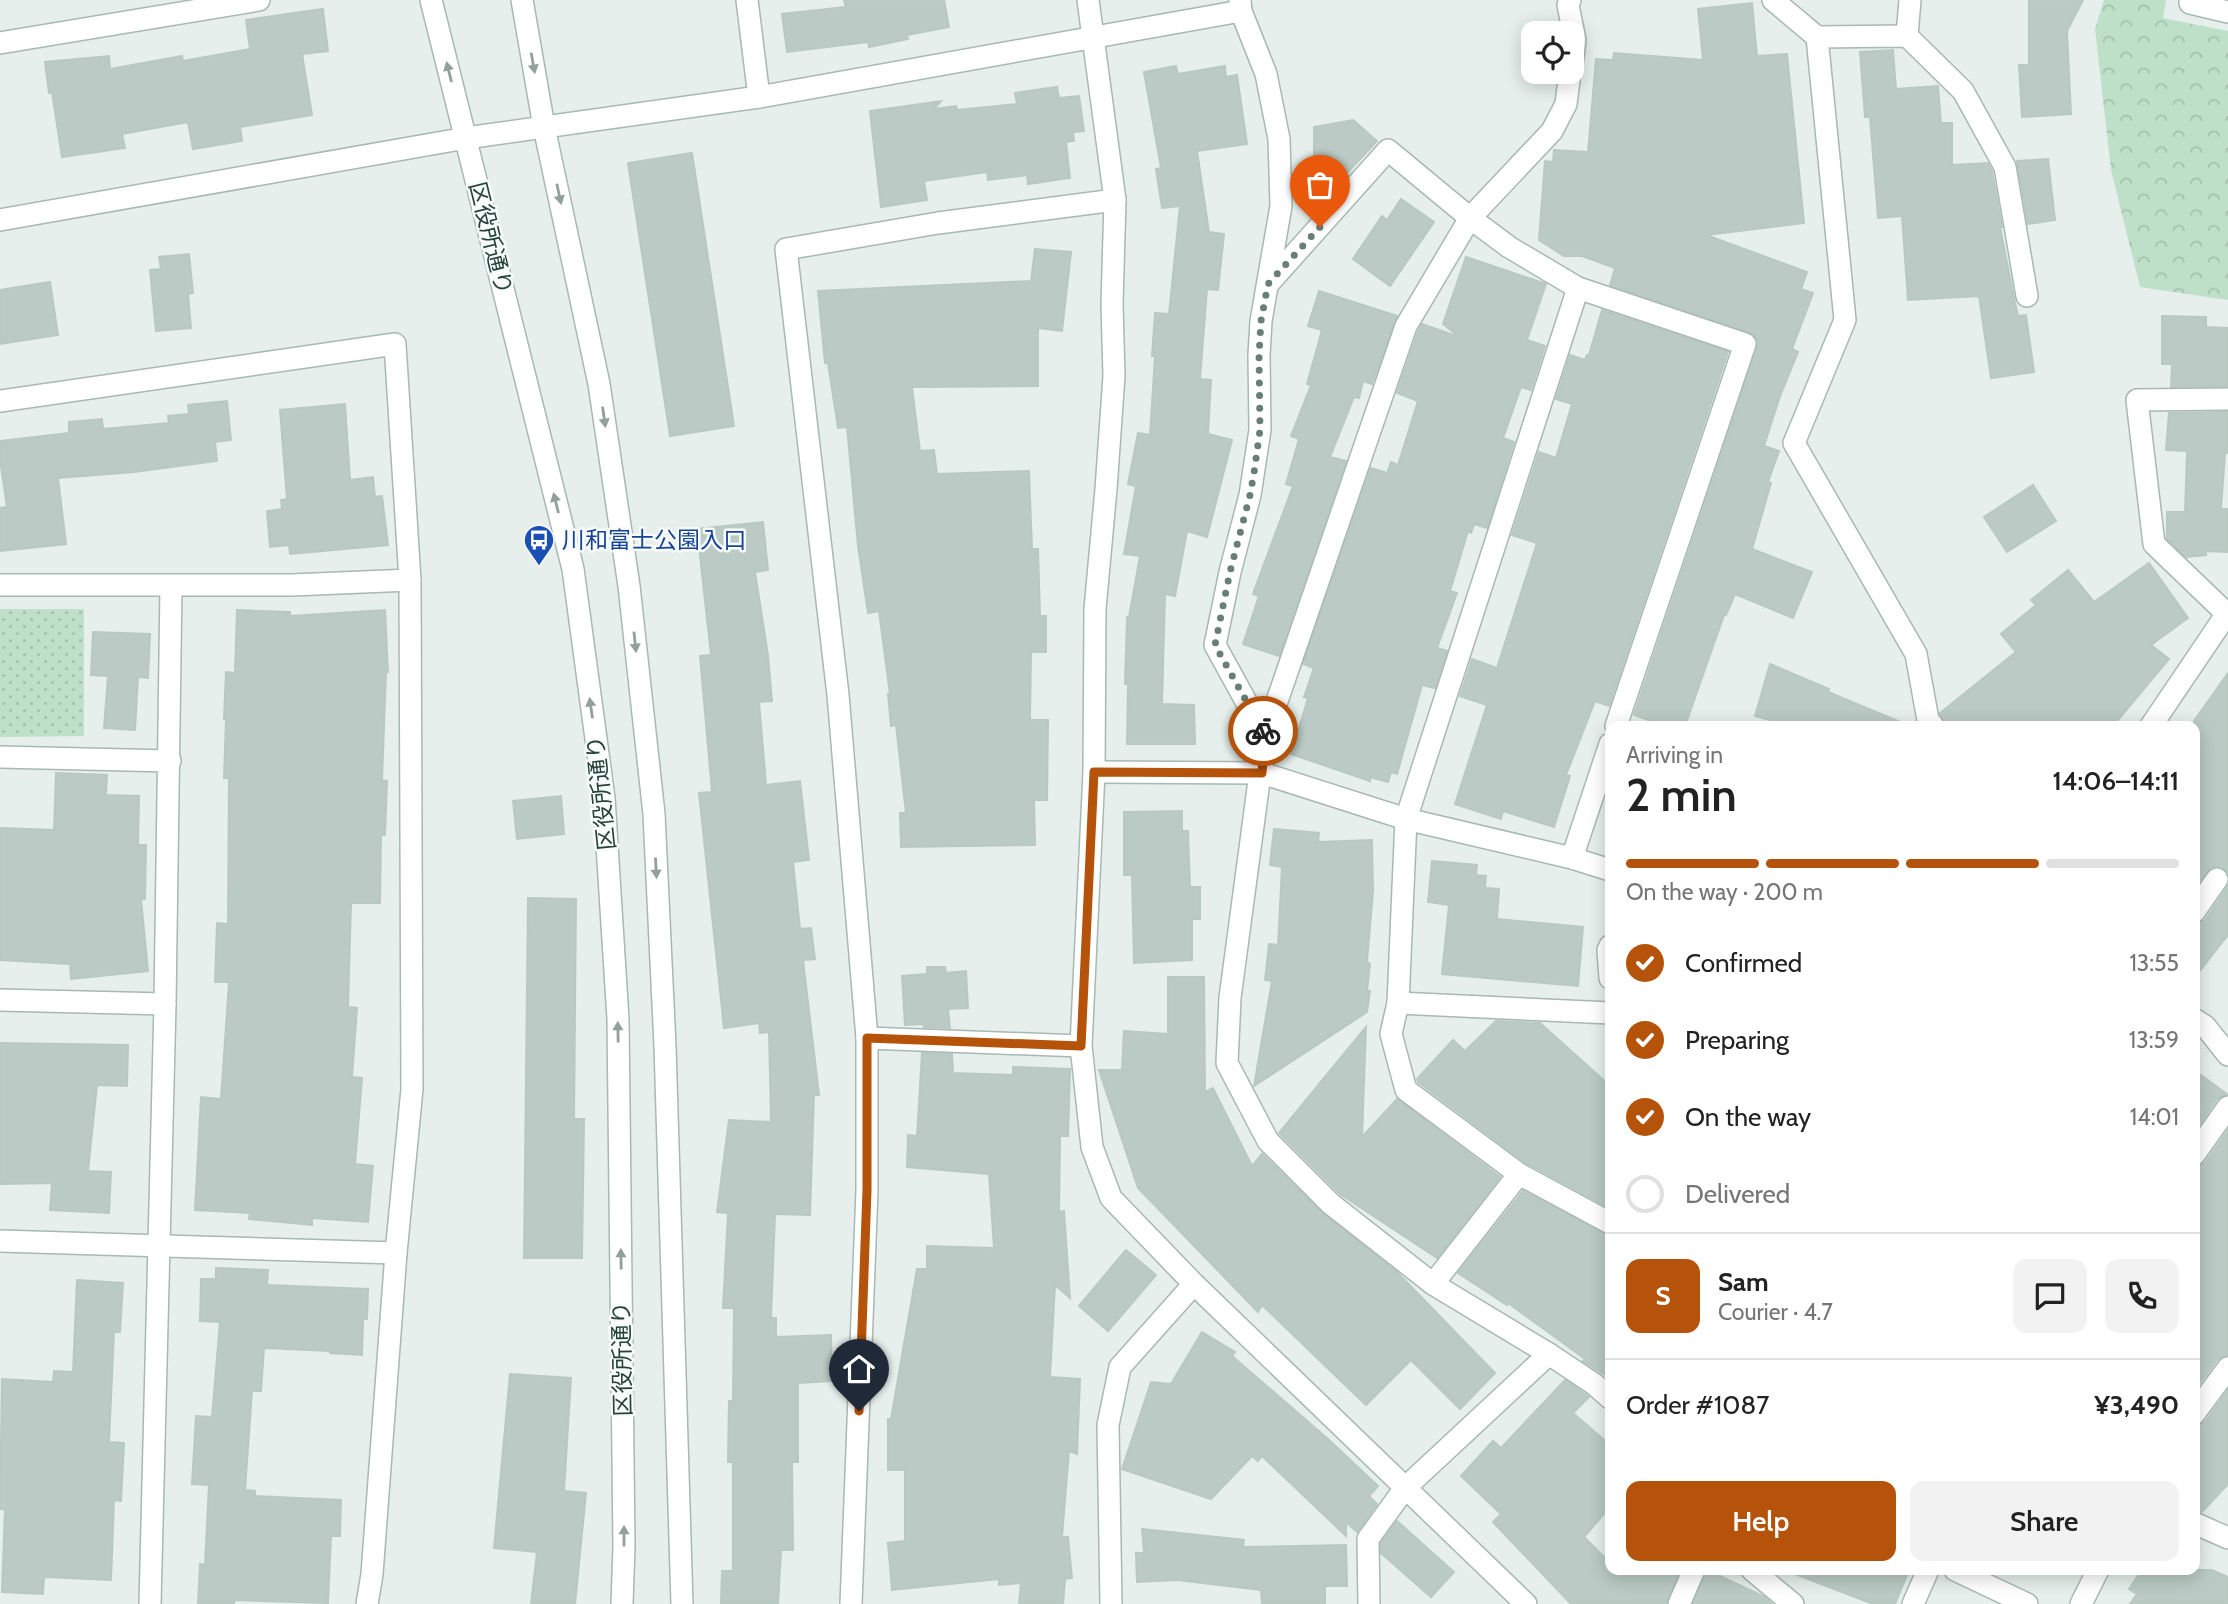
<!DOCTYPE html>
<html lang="en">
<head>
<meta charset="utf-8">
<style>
  body { margin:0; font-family:Cabin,"Noto Sans JP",sans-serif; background:#f2f2f2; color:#222; height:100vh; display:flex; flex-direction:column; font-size:26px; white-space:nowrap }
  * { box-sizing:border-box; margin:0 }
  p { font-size:23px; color:#767676 }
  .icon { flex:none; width:38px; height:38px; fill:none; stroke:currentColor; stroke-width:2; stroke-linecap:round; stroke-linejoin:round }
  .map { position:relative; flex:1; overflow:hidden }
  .sheet { position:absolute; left:1605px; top:721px; width:595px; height:854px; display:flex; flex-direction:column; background:#fff; border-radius:14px; box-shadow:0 4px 18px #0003 }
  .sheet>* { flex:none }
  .fabs { position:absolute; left:1521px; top:21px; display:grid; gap:14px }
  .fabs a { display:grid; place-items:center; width:63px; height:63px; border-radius:14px; background:#fff; box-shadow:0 4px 18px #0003; font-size:35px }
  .pin { position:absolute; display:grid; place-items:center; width:60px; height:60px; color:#fff; margin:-72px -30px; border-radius:50% 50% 50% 0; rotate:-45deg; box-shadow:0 0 7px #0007 }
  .pin .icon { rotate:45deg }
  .courier { position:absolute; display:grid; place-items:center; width:70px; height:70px; margin:-35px; border:5px solid #b45309; border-radius:50%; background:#fff; color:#222; box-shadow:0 2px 9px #0007 }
  .summary em { font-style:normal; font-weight:600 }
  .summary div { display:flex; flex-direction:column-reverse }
  .summary { display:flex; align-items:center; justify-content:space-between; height:119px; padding:0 21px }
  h1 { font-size:46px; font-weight:600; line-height:52px }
  .bar { display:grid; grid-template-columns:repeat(4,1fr); gap:10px 7px; align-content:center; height:84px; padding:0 21px }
  .bar i { height:9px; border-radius:5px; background:#e0e0e0 }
  .bar .active { background:#b45309 }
  .bar p { grid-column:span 4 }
  .line { display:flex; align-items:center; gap:18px; padding:0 21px; border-top:2px solid #e0e0e0 }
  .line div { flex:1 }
  .round { display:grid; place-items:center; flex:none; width:74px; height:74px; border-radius:14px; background:#f2f2f2 }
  ol { padding:0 21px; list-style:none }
  li { display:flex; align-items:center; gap:21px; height:77px }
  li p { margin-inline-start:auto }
  li .icon { padding:7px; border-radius:50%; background:#b45309; color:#fff; stroke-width:4 }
  li:last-child { color:#767676 }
  li i { width:38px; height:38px; border:4px solid #e0e0e0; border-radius:50% }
  .action { display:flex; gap:14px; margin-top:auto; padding:14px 21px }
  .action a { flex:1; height:80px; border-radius:14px; background:#b45309; color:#fff; font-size:28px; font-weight:600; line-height:80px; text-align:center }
  .action a+a { background:#f2f2f2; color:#222 }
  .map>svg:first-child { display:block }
</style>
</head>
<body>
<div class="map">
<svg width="2228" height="1604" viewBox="0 0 2228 1604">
  <defs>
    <pattern id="grass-dots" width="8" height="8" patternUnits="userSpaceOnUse" patternTransform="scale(1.75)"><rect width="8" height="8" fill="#bfe0c8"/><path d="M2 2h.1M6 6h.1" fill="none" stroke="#a4c1ad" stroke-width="1.8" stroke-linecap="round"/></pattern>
    <pattern id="forest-crowns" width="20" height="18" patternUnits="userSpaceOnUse" patternTransform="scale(1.75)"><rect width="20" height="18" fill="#bfe0c8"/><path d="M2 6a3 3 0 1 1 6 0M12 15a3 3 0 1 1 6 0" fill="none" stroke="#a4c1ad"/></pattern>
  </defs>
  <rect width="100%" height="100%" fill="#e6efeb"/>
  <polygon fill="url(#grass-dots)" points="0,609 84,609 84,736 0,737"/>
  <polygon fill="url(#forest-crowns)" points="2104,0 2166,0 2163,18 2228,31 2228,300 2140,287 2111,170 2095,29"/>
  <g fill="#bbcac4" stroke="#b8c9c2" stroke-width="2">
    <polygon points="844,0 944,0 949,27 907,35 908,39 869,47 868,42 787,52 782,14 846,7"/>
    <polygon points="2029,0 2083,0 2067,31 2071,114 2022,117 2019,65 2029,65"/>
    <polygon points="1752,3 1757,56 1787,54 1804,223 1706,235 1807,272 1801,289 1813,293 1792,349 1798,352 1780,396 1764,446 1779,451 1768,482 1771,483 1752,549 1812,572 1793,618 1735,594 1726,615 1724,615 1685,726 1665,726 1634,715 1757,348 1758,341 1749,332 1610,285 1615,268 1582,256 1564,256 1539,240 1545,161 1553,162 1554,150 1588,152 1596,59 1613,60 1614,53 1703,60 1698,9"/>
    <polygon points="323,9 328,51 302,54 312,115 240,127 242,141 193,149 188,122 122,134 125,148 62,157 52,92 49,93 45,62 109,56 110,69 182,56 183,61 250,49 246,20"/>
    <polygon points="1893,50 1896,89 1938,86 1941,123 1952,123 1952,165 1988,163 1992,171 2002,227 2000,227 2014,298 2018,316 2026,315 2034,372 1991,378 1979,296 1908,300 1902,216 1878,218 1870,117 1865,117 1860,52"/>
    <polygon points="1176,66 1178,74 1225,66 1226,77 1237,75 1247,144 1197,151 1209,232 1224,234 1218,290 1207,289 1200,379 1211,380 1208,434 1232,440 1207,537 1187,531 1175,596 1165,594 1162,704 1194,705 1195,744 1127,744 1128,684 1125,684 1127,617 1129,617 1140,556 1124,554 1136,486 1128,484 1138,433 1150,435 1155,356 1152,356 1155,313 1169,314 1180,206 1162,208 1156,169 1161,168 1144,72"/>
    <polygon points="1057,87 1059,98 1079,96 1084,131 1073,132 1074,141 1066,142 1070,178 1028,184 1027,175 988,180 987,172 924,181 927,200 881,207 870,111 941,101 934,109 956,106 957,110 1017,104 1015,93"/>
    <polygon points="1353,120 1377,141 1330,191 1314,175 1314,127"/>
    <polygon points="692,153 734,426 670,436 628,163"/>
    <polygon points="2048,159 2055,220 2028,224 2017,161"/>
    <polygon points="1401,199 1434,222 1390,286 1353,259 1382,216 1387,220"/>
    <polygon points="1035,249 1071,252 1062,331 1038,328 1038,386 912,387 920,451 934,450 937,474 1029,471 1032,549 1038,549 1040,616 1046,616 1046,652 1031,652 1030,720 1048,720 1047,800 1034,800 1035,845 901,847 900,813 906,813 896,725 891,726 888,694 890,694 879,611 868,613 858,546 847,427 838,428 828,363 825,363 818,291 1031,281"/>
    <polygon points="189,254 193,293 188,294 191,328 156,331 150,270 161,269 159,257"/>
    <polygon points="1466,257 1546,284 1527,340 1545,346 1531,390 1521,387 1503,438 1514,442 1487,528 1474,524 1471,533 1468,531 1450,591 1457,593 1437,648 1447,651 1435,688 1422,685 1397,774 1391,772 1388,782 1370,777 1370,781 1291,754 1308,698 1304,697 1314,668 1303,664 1371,468 1387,473 1391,462 1398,465 1418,401 1397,393 1418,332 1422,324 1459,337 1443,324"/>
    <polygon points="50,282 58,335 0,344 0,290"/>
    <polygon points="1319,291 1397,316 1372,384 1363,381 1359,398 1354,397 1330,457 1346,461 1279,656 1243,644 1259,596 1253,594 1293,486 1286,484 1299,439 1291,436 1311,385 1307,384 1322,330 1308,326"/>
    <polygon points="1602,310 1728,352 1609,706 1595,701 1566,775 1570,776 1554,827 1503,811 1501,819 1455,804 1487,705 1460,696 1472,659 1497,668 1537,543 1512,535 1539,452 1556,458 1572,404 1556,399 1570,355 1585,360 1587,355 1589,355"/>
    <polygon points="2162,316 2206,317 2206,327 2228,328 2228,386 2171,387 2172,364 2162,364"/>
    <polygon points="227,401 231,440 215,442 217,461 134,472 58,478 66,544 0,551 0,508 7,507 0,460 0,441 69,433 69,422 102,419 103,429 169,423 168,416 189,414 188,405"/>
    <polygon points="345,404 350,480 373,477 375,497 382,496 388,545 290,554 289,545 270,547 267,511 282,509 281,500 287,499 280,410"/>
    <polygon points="2228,412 2228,453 2225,453 2221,509 2228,509 2228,552 2206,551 2206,555 2186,557 2167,539 2167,512 2185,512 2187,451 2166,450 2169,413"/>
    <polygon points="2033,485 2056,521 2007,552 1984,517"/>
    <polygon points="763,522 768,570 755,572 768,655 772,701 759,702 766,785 800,781 809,860 793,862 800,929 811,928 815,959 803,960 819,1095 814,1095 810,1215 775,1214 771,1318 776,1318 776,1337 831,1335 832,1381 798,1383 798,1462 792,1462 793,1550 781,1550 778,1604 721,1604 722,1571 733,1571 733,1462 728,1462 729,1401 733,1401 734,1308 723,1308 728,1213 717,1212 729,1120 771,1122 769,1032 760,1033 759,1023 724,1028 699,793 712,792 700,656 711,655 697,529"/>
    <polygon points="2149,563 2188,618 2151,645 2169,659 2113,726 1946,726 1940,713 2016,652 2001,634 2036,605 2031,600 2068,570 2094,602"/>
    <polygon points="237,610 290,612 290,616 385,610 388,672 386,672 382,780 387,781 385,835 381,835 380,903 351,903 348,1007 357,1008 352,1077 362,1078 355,1164 373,1166 368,1222 312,1218 312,1225 249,1219 250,1213 195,1210 201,1097 221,1099 229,982 215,982 217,923 228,924 229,778 224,778 226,719 224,719 226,672 235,673"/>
    <polygon points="93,632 150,634 148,678 138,677 135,730 104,728 108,676 91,675"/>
    <polygon points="1770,664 1829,689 1828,692 1910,726 1792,726 1755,716"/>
    <polygon points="2228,673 2228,872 2219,866 2211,867 2194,888 2194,721"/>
    <polygon points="56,773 107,775 106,795 139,796 138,845 146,845 145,899 141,899 148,971 71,979 70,964 0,960 0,828 54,830"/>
    <polygon points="561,796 564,834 517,839 513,801"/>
    <polygon points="1182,811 1182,831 1188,831 1190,887 1200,887 1200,919 1192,919 1192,960 1134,963 1132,875 1124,875 1124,812"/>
    <polygon points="1274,829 1319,833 1318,842 1372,840 1373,891 1367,961 1370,964 1367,991 1370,991 1367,1012 1254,1086 1272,981 1265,980 1269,944 1278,945 1282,867 1270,865"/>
    <polygon points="1432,861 1477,865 1476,875 1486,876 1485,888 1499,889 1497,919 1583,927 1578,986 1442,974 1449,905 1428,902"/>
    <polygon points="2228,886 2228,935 2194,978 2194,925 2205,920"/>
    <polygon points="528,898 576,899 574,1119 584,1119 582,1258 524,1258"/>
    <polygon points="927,967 945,967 946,973 966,971 968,1008 948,1009 950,1028 924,1027 924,1024 905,1025 902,976 927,974"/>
    <polygon points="1168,977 1204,977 1205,1092 1213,1088 1252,1166 1262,1154 1322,1213 1397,1272 1495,1373 1460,1409 1411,1360 1366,1405 1262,1305 1258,1312 1138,1188 1099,1070 1122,1070 1124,1031 1168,1034"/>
    <polygon points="1496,1021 1540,1023 1610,1086 1610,1208 1526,1163 1418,1082 1417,1079 1453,1040 1465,1051"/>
    <polygon points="1366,1027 1362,1137 1397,1099 1500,1177 1437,1258 1340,1194 1279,1133"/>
    <polygon points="0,1043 128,1045 127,1086 97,1085 88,1171 111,1172 109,1213 50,1210 52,1183 0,1184"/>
    <polygon points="922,1053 952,1054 953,1073 1013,1075 1013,1067 1070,1069 1068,1136 1060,1136 1059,1212 1064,1211 1070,1298 1055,1285 1050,1377 1080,1379 1077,1454 1069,1451 1062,1537 1068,1537 1072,1578 1065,1579 1063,1604 1019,1604 1021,1583 999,1585 999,1579 892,1590 888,1543 905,1541 905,1470 888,1470 888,1419 891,1419 917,1269 927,1269 927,1246 994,1248 989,1174 907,1167 908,1135 917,1136"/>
    <polygon points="2194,1070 2227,1094 2217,1099 2194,1132"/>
    <polygon points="2228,1130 2228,1355 2217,1360 2194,1391 2194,1168 2205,1163"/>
    <polygon points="1523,1191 1610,1236 1610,1378 1583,1361 1585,1359 1508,1303 1507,1305 1458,1273"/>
    <polygon points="1126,1250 1156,1275 1108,1331 1079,1306"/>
    <polygon points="216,1268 268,1270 267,1285 368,1289 367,1319 363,1319 362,1355 330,1353 330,1351 264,1348 261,1391 252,1391 245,1490 255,1491 255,1496 341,1500 340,1536 331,1536 328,1603 234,1600 234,1604 198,1604 200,1564 205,1565 209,1485 192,1484 196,1416 212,1417 220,1322 200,1321 201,1279 216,1279"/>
    <polygon points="77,1280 123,1283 120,1332 114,1332 109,1442 124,1443 121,1501 114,1500 111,1580 44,1577 43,1594 2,1592 5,1509 0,1509 2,1379 53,1382 54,1371 73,1372"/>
    <polygon points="1202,1332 1235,1352 1232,1356 1328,1439 1378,1486 1369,1496 1377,1504 1357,1532 1346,1522 1346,1536 1262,1456 1258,1461 1252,1456 1211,1499 1122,1469 1151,1382 1171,1384"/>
    <polygon points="510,1374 571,1378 564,1491 586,1493 575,1604 531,1604 537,1552 494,1548"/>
    <polygon points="1565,1380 1589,1397 1573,1413 1610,1445 1610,1507 1584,1537 1610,1563 1610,1570 1680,1570 1666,1604 1571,1604 1493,1522 1501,1514 1461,1476 1493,1441 1501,1448"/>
    <polygon points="2228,1390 2228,1484 2202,1512 2194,1510 2194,1427 2205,1422"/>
    <polygon points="1397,1521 1454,1572 1431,1597 1381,1553 1381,1543"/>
    <polygon points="1142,1529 1244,1540 1243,1547 1346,1545 1347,1586 1325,1586 1325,1604 1262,1604 1261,1590 1177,1580 1137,1582 1136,1553 1144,1553"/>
    <polygon points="1707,1570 1765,1597 1772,1604 1693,1604"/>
    <polygon points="1790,1570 1909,1570 1895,1604 1873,1604 1790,1572"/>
    <polygon points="2142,1570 2212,1570 2228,1577 2228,1604 2130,1604 2137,1594 2129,1589"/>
  </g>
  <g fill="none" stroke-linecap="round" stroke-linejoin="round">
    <g stroke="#a8b8b2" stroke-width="24">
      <g id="minor">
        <polyline points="747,0 759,97"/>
        <polyline points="1088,0 1115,200 1112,304 1114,376 1106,489 1095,609 1094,772 1081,1046 1092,1147 1111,1198 1194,1284 1526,1604"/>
        <polyline points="1240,0 1241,11 1266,74 1279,139 1281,206 1261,321 1259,355 1260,430 1250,495 1230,572 1215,645 1265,736"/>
        <polyline points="1570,0 1568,5 1575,40 1572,64"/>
        <polyline points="1773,0 1817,37 1845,320 1794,443 1916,654 1928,720 1933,726"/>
        <polyline points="2190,0 2190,3 2228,12"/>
        <polyline points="1907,36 1910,0"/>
        <polyline points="1817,37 1907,36 1963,91 2005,167 2027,296"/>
        <polyline points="0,43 259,0"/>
        <polyline points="1570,72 1566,104 1552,131 1470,218 1406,326 1265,736 1230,998 1227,1063 1268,1141 1331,1204 1433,1284 1549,1354 1594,1384 1610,1398"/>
        <polyline points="1268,284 1388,150 1470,218 1509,247 1578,288 1745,344 1616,726"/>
        <polyline points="1578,288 1406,819 1398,1003 1391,1034 1406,1090 1519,1174 1610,1223"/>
        <polyline points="2228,399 2137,400 2154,544 2228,615"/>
        <polyline points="0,401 395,344 410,580 412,1089 396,1253 372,1574 367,1604"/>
        <polyline points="0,585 292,585 410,580"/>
        <polyline points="2151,726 2228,612"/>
        <polyline points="0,757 170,761"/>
        <polyline points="1094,772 1262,773 1406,819 1572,858 1610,870"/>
        <polyline points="1572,858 1610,744"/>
        <polyline points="2194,912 2217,879"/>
        <polyline points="1610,946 1608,950 1610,978"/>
        <polyline points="0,1000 165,1004"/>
        <polyline points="1398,1003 1610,1013"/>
        <polyline points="2194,1019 2205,1026 2228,1055"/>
        <polyline points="867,1038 1081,1046"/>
        <polyline points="2194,1155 2228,1107"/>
        <polyline points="0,1241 396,1253"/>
        <polyline points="1433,1284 1519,1174"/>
        <polyline points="2194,1414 2228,1368"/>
        <polyline points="2194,1523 2228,1538"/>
        <polyline points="1752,1570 1793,1604"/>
        <polyline points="1955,1570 2027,1604"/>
        <polyline points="150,1604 165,1004 171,586"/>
        <polyline points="851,1604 867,1190 867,1038 838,695 786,249 938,223 1115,200"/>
        <polyline points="1111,1604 1108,1425 1120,1367 1194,1284"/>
        <polyline points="1369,1604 1368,1539 1405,1488 1549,1354"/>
        <polyline points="1679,1604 1694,1570"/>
        <polyline points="1913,1604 1928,1570"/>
        <polyline points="2081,1604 2098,1570"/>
      </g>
    </g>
    <g stroke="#a8b8b2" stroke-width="24">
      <g id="tertiary">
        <polyline points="431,0 573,569 604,798 618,1019 624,1546 622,1604"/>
        <polyline points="522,0 544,127 599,384 629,586 654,814 665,1046 682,1604"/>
        <polyline points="0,220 466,138 759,97 1241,11"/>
      </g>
    </g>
    <use href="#minor" stroke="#fff" stroke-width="21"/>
    <use href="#tertiary" stroke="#fff" stroke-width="21"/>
  </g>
  <defs><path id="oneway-solid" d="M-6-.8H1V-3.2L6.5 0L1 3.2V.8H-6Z" transform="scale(1.75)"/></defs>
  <g fill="#92a09c">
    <use href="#oneway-solid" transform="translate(533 63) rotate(80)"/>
    <use href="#oneway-solid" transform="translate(449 72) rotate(-104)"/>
    <use href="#oneway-solid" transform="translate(559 194) rotate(78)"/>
    <use href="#oneway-solid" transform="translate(604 417) rotate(82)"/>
    <use href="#oneway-solid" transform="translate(556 503) rotate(-104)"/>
    <use href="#oneway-solid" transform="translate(635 642) rotate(84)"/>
    <use href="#oneway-solid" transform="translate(591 708) rotate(-98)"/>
    <use href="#oneway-solid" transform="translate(656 868) rotate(87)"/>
    <use href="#oneway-solid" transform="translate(618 1032) rotate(-91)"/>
    <use href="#oneway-solid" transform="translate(621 1259) rotate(-91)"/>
    <use href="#oneway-solid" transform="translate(624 1536) rotate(-90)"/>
  </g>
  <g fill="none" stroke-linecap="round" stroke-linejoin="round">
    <polyline stroke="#687f78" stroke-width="7" stroke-dasharray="0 12.6" points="1263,731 1215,645 1230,572 1250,495 1254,473 1260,430 1259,355 1261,321 1268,284 1320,227"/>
    <polyline stroke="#b45309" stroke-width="9" points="859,1411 867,1190 867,1038 1081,1046 1094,772 1262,773 1265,736 1263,731"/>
  </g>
  <defs>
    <g id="bus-pin" transform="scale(1.575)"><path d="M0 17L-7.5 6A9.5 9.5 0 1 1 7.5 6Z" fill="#1a4fb4" stroke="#f7fbf9"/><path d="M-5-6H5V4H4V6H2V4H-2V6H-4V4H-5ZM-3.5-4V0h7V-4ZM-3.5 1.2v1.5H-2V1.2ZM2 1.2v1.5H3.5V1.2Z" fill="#fff"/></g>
  </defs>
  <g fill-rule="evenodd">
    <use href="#bus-pin" x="539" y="540"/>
  </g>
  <g text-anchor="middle" stroke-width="5" stroke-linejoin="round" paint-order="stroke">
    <g font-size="23" fill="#24423a" stroke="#f7fbf9">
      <text transform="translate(491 238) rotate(76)" y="8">区役所通り</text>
      <text transform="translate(601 793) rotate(-96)" y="8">区役所通り</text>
      <text transform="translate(622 1359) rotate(-91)" y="8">区役所通り</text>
    </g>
    <g font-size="23" fill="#164399" stroke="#f7fbf9" text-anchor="start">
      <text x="562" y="548">川和富士公園入口</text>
    </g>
  </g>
</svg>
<div class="fabs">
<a><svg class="icon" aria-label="locate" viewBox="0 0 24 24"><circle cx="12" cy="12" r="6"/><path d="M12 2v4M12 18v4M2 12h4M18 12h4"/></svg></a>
</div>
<div class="pin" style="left:1320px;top:227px;background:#ea580c"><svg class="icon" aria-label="bag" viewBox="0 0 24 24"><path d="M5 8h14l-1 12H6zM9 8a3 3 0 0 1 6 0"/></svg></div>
<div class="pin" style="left:859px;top:1411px;background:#1f2937"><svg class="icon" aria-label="home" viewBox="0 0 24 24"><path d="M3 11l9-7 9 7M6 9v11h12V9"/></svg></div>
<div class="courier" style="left:1263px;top:731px"><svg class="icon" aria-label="bike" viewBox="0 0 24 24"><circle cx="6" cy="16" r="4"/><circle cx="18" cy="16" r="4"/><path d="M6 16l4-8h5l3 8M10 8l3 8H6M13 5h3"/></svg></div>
<section class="sheet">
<div class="summary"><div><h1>2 min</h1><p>Arriving in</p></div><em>14:06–14:11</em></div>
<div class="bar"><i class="active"></i><i class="active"></i><i class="active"></i><i></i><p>On the way · 200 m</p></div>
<ol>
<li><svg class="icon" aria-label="check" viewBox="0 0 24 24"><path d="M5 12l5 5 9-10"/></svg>Confirmed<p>13:55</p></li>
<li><svg class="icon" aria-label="check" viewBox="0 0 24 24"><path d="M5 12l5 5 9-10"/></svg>Preparing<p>13:59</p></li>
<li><svg class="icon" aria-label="check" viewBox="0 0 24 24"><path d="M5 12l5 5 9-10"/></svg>On the way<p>14:01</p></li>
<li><i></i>Delivered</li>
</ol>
<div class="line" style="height:126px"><b class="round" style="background:#b45309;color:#fff">S</b><div><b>Sam</b><p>Courier · 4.7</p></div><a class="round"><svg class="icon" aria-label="chat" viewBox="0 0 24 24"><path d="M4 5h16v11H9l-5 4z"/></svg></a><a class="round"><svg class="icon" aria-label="phone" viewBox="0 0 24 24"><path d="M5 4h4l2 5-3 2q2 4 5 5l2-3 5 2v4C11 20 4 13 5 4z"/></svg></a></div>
<div class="line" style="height:91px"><div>Order #1087</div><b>¥3,490</b></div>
<div class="action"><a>Help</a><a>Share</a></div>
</section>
</div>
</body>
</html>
